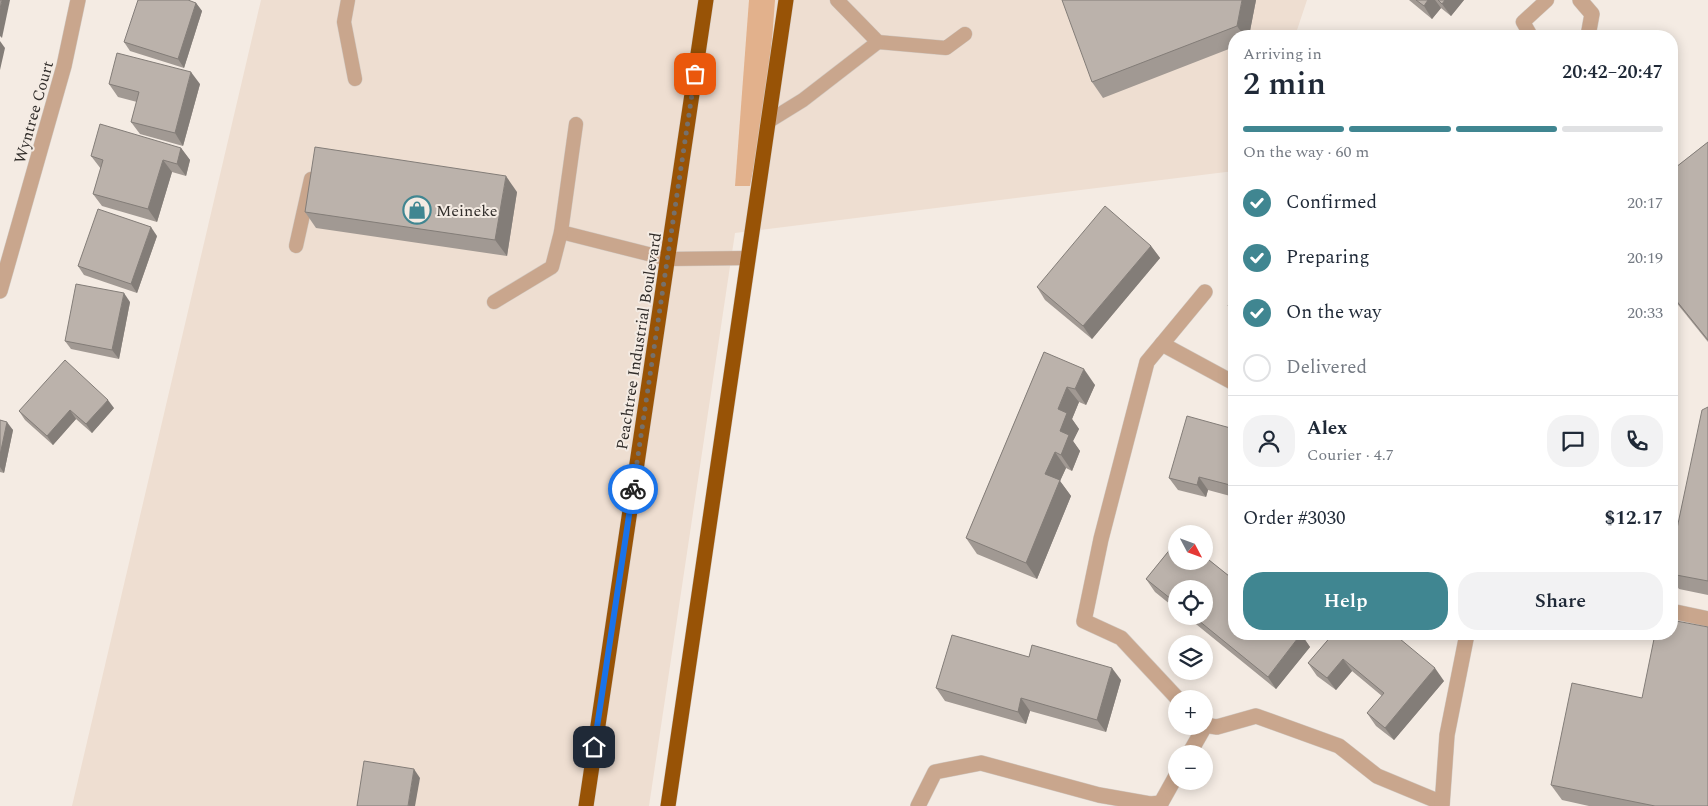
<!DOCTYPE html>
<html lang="en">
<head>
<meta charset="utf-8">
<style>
  body { margin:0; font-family:Spectral,serif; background:#f2f2f3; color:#1f2937; height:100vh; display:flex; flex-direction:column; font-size:19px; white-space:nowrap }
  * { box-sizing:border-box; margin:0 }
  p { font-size:16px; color:#747a83 }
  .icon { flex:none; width:28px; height:28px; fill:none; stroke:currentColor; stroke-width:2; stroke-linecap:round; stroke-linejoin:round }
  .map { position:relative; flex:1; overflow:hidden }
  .details { position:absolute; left:1228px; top:30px; width:450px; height:610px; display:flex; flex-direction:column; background:#fff; border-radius:20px; box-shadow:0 2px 12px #0003 }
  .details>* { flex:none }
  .needle { width:32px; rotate:131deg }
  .buttons { position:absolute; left:1168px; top:525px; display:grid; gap:10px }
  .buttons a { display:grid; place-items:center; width:45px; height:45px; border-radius:50%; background:#fff; box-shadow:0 2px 12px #0003; font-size:25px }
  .pin { position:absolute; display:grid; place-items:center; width:42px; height:42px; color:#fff; margin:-21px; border-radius:10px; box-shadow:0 2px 8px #0006 }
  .courier { position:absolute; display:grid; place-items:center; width:50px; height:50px; margin:-25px; border:4px solid #1a73e8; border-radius:50%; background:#fff; color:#222; box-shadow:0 1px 6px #0007 }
  .summary em { font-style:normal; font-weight:600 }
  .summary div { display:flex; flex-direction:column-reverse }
  .summary { display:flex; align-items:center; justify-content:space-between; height:85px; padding:0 15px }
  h1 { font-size:32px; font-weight:600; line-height:38px }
  .bar { display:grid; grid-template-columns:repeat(4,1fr); gap:8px 5px; align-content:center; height:60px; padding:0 15px }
  .bar i { height:6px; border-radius:4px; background:#e0e1e3 }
  .bar .active { background:#408691 }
  .bar p { grid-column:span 4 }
  .line { display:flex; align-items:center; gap:12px; padding:0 15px; border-top:1px solid #e0e1e3 }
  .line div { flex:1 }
  .round { display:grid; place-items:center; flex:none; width:52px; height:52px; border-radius:20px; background:#f2f2f3 }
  ol { padding:0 15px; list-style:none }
  li { display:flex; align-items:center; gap:15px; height:55px }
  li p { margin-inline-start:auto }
  li .icon { padding:5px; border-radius:50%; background:#408691; color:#fff; stroke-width:4 }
  li:last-child { color:#747a83 }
  li i { width:28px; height:28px; border:2px solid #e0e1e3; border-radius:50% }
  .button { display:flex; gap:10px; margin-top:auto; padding:10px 15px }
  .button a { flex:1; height:58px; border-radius:20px; background:#408691; color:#fff; font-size:20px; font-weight:600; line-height:58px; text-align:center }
  .button a+a { background:#f2f2f3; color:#1f2937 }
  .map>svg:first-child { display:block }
</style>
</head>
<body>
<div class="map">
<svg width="1708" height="806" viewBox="0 0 1708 806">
  <rect width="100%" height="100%" fill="#f4ebe3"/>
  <polygon fill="#eeded1" points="261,0 1307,0 1295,36 1234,36 1234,171 735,233 649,806 72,806"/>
  <path fill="#e2b18c" d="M749,0H775C771,63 763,124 750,186H735Z"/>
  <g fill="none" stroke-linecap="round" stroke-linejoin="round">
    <g stroke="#d1c9c2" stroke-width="15">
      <g id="lane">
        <polyline points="348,0 344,22 355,79"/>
        <polyline points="837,0 878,42 946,48 965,34"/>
        <polyline points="1531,36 1523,22 1547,0"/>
        <polyline points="769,121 803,100 878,42"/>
        <polyline points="561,232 668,259 748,258"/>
        <polyline points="296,246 311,179"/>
        <polyline points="494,302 552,267 561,232 576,124"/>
      </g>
    </g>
    <g stroke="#d1c9c2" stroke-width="16">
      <g id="street">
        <polyline points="1580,0 1592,14 1588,36"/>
        <polyline points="0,291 64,66 78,0"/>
        <polyline points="1162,344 1234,383"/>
        <polyline points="1671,611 1708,619"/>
        <polyline points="1178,699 1121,638 1084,621 1101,539 1147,362 1205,292"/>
        <polyline points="1204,725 1217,727 1256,716 1339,746 1377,776 1442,803"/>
        <polyline points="1189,754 1205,726"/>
        <polyline points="1161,803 1176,776"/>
        <polyline points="918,806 935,772 981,763 1099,795 1150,804 1161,803 1159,806"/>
        <polyline points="1442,806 1447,735 1467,634"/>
      </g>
    </g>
    <g stroke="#d1c9c2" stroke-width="16">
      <g id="highway">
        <polyline points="586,806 706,0"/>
        <polyline points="668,806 786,0"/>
      </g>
    </g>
    <use href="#lane" stroke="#c9a68d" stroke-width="14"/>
    <use href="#street" stroke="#c9a68d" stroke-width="15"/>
    <use href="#highway" stroke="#985306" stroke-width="15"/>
  </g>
  <g fill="#a19993">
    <polygon points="1256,0 1249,36 1234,36 1234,47 1103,98 1092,82"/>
    <polygon points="1409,0 1464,0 1451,16 1441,8 1432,19"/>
    <polygon points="196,3 202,11 184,68 130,51 124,42"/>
    <polygon points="109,84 200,84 183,146 140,134 131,122 137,102 118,97"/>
    <polygon points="1708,142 1708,342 1671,296 1671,171"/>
    <polygon points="181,148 190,160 186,176 172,172 157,222 102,206 93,194 101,169 91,156"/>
    <polygon points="517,192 507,256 316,228 305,212"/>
    <polygon points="157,236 137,293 84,275 78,266"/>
    <polygon points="1151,246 1160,258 1092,339 1045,300 1037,287"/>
    <polygon points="1234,295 1234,314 1228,306"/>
    <polygon points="130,302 119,359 71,349 65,341"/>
    <polygon points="1044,352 1095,385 1086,405 1079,402 1072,419 1079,429 1073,441 1080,451 1072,471 1066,468 1060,481 1071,496 1037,579 977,554 966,538"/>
    <polygon points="1708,407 1708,595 1679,589 1671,578 1671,557"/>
    <polygon points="114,408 92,433 76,419 53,445 25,420 19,411"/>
    <polygon points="0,420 13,430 4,473 0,472"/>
    <polygon points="1234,429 1234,497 1208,490 1206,497 1178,490 1169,478"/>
    <polygon points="1176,542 1176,561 1204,561 1204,556 1234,580 1234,634 1301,634 1310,647 1276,689 1186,616 1204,616 1204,589 1176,589 1176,609 1155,592 1146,579"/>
    <polygon points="1333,634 1444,681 1394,740 1376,726 1367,713 1382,696 1352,671 1336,690 1317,676 1308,663"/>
    <polygon points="1029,657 1121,680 1106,732 1030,711 1026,724 945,701 936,688"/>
    <polygon points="1551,785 1708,806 1589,806 1562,800"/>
  </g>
  <g fill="#837d78">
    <polygon points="2,0 10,0 2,38 0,36 0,9"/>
    <polygon points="1242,0 1256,0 1249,36 1244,36 1237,26"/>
    <polygon points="1428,0 1435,0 1441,8 1432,19 1424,6"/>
    <polygon points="1445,0 1464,0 1451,16 1442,4"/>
    <polygon points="196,3 202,11 184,68 178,59"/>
    <polygon points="0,41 5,48 0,70"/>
    <polygon points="191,72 200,84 183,146 175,133"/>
    <polygon points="181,148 190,160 186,176 177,164"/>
    <polygon points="163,160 172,172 157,222 148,209"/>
    <polygon points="506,176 517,192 507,256 495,240"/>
    <polygon points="151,227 157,236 137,293 131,284"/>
    <polygon points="1151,246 1160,258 1092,339 1083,326"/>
    <polygon points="124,293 130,302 119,359 112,350"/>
    <polygon points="1084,369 1095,385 1086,405 1075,389"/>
    <polygon points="1067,387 1079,402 1072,419 1079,429 1073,441 1080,451 1072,471 1061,455 1060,431 1058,409"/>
    <polygon points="108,400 114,408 92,433 86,424"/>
    <polygon points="70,410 76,419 53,445 47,436"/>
    <polygon points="7,422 13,430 4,473 0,467 0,455"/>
    <polygon points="1055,452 1066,468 1060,481 1071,496 1037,579 1026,563 1045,474"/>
    <polygon points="1199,477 1208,490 1206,497 1197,485"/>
    <polygon points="1301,634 1310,647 1276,689 1268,677"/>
    <polygon points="1343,659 1352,671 1336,690 1327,678"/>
    <polygon points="1112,668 1121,680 1106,732 1097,720"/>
    <polygon points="1435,668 1444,681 1394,740 1385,728"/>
    <polygon points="1021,698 1030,711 1026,724 1018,712"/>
    <polygon points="414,769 420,778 415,806 408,806"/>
  </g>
  <g fill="#bbb2ab" stroke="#837d78">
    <polygon points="0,0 2,0 0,9"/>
    <polygon points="138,0 188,0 196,3 178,59 124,42"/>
    <polygon points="1062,0 1242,0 1237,26 1092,82"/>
    <polygon points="1416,0 1428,0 1424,6"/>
    <polygon points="1438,0 1445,0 1442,4"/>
    <polygon points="117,53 191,72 175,133 131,122 139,92 109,84"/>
    <polygon points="100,124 181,148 177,164 163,160 148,209 93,194 103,160 91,156"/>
    <polygon points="1708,142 1708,340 1671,294 1671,171"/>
    <polygon points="315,147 506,176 495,240 305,212"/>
    <polygon points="1105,206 1151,246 1083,326 1037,287"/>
    <polygon points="98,209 151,227 131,284 78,266"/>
    <polygon points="76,284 124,293 112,350 65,341"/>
    <polygon points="1234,295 1234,309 1228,306"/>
    <polygon points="1044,352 1084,369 1075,389 1067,387 1058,409 1067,413 1060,431 1069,435 1061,455 1055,452 1045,474 1060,480 1026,563 966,538"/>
    <polygon points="65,360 108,400 86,424 70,410 47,436 19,411"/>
    <polygon points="1708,407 1708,581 1671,574 1671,557 1702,410"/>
    <polygon points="1187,416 1234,429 1234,486 1199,477 1197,485 1169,478"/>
    <polygon points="0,420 7,422 0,455"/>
    <polygon points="1176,542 1176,561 1204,561 1204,556 1234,580 1234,634 1301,634 1268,677 1193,616 1204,616 1204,589 1176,589 1176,603 1146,579"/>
    <polygon points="1671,620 1708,627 1708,806 1655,806 1551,785 1572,683 1642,698 1655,634 1671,634"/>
    <polygon points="1333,634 1394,634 1435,668 1385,728 1367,713 1384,693 1343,659 1327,678 1308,663"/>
    <polygon points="952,635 1029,657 1032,645 1112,668 1097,720 1021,698 1018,712 936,688"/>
    <polygon points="364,761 414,769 408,806 357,806"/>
  </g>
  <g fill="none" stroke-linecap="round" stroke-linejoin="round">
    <polyline stroke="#75706b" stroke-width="5" stroke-dasharray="0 9" points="633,489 695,74"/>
    <polyline stroke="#1a73e8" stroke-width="6" points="594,747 633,489"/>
  </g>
  <defs>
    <g id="shop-ring" transform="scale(1.4375)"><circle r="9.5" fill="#f4ebe3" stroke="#408691" stroke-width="1.5"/><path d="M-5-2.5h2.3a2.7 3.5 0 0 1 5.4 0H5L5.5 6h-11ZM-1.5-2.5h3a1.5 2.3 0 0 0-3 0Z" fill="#408691"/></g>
  </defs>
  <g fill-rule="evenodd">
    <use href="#shop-ring" x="417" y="210"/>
  </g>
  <g text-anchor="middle" stroke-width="4" stroke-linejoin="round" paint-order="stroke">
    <g font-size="16" fill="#312d2a" stroke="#f4ebe3">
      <text transform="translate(33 112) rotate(-74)" y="6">Wyntree Court</text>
      <text transform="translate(638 341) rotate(-81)" y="6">Peachtree Industrial Boulevard</text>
    </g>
    <g font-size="16" fill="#312d2a" stroke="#f4ebe3" text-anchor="start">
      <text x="436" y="216">Meineke</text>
    </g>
  </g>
</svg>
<div class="buttons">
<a><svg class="needle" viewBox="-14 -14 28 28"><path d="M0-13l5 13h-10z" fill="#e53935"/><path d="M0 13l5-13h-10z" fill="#747a83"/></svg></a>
<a><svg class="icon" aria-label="locate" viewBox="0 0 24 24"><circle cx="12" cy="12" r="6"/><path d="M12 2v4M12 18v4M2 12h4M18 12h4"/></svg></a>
<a><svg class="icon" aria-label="layers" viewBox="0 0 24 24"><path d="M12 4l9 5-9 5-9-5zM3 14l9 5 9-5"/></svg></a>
<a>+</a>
<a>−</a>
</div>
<div class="pin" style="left:695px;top:74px;background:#ea580c"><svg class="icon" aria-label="bag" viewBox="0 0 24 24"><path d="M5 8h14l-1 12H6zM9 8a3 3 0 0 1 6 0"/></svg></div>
<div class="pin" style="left:594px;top:747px;background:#1f2937"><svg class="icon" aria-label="home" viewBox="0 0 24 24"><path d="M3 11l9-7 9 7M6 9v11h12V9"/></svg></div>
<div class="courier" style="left:633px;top:489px"><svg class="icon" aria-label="bike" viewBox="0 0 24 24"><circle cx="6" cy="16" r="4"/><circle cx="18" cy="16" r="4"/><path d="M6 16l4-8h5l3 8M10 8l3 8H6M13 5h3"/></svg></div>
<section class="details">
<div class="summary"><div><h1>2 min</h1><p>Arriving in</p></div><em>20:42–20:47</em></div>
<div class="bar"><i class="active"></i><i class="active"></i><i class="active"></i><i></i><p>On the way · 60 m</p></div>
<ol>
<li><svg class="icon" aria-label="check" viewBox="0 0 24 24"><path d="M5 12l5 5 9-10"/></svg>Confirmed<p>20:17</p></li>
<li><svg class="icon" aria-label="check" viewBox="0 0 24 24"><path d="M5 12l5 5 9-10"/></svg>Preparing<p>20:19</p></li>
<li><svg class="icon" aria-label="check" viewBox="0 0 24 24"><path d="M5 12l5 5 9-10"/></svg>On the way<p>20:33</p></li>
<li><i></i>Delivered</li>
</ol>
<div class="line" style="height:90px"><a class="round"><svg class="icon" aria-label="person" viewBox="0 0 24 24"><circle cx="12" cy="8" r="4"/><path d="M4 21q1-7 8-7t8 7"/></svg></a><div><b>Alex</b><p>Courier · 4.7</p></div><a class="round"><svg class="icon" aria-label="chat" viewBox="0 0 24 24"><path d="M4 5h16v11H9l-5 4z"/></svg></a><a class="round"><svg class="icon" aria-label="phone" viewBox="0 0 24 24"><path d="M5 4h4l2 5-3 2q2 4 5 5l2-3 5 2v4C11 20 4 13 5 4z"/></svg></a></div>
<div class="line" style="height:65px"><div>Order #3030</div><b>$12.17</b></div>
<div class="button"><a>Help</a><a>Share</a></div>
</section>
</div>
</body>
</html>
